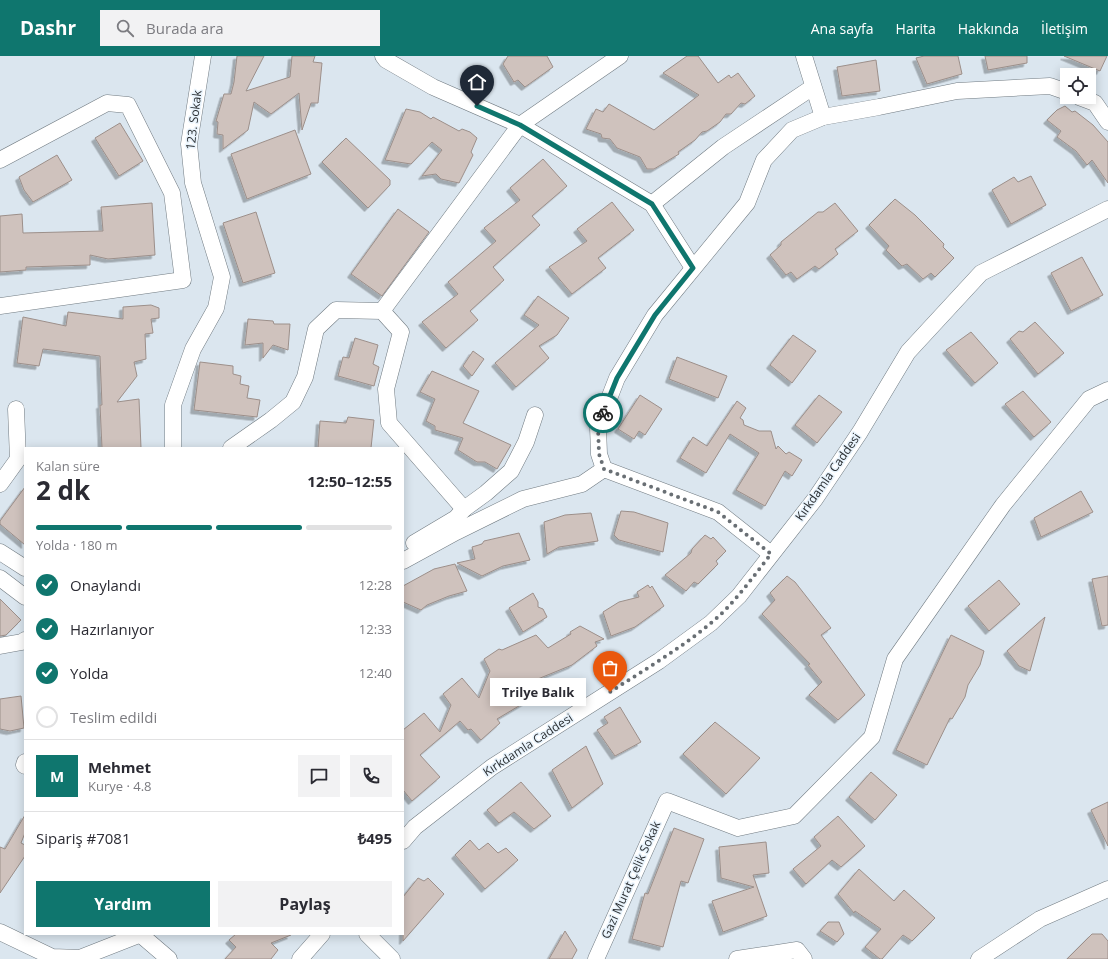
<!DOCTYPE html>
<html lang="tr">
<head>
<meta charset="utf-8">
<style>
  body { margin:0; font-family:"Open Sans",sans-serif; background:#f2f2f3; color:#2b2b33; height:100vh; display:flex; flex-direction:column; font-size:15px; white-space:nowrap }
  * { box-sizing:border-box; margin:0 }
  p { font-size:13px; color:#7c7c81 }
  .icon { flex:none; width:22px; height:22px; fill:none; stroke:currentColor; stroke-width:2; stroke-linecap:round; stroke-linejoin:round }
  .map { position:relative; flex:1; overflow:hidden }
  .sheet { position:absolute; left:24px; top:391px; width:380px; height:488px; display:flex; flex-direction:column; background:#fff; border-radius:0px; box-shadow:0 2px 10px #0003 }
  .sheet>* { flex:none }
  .controls { position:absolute; left:1060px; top:12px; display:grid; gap:8px }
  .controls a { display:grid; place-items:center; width:36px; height:36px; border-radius:0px; background:#fff; box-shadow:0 2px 10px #0003; font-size:20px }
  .pin { position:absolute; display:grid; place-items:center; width:34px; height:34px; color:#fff; margin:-41px -17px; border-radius:50% 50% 50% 0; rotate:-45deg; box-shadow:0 0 4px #0007 }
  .pin .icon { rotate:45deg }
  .courier { position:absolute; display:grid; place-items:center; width:40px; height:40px; margin:-20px; border:3px solid #0f766e; border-radius:50%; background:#fff; color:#222; box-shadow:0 1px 5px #0007 }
  .bubble { position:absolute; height:28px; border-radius:0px; background:#fff; box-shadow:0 2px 10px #0003; font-size:13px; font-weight:700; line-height:28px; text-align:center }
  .summary em { font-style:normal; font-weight:700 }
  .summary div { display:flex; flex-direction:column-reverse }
  .summary { display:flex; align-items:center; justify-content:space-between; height:68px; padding:0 12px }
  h1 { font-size:26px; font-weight:700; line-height:30px }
  .bar { display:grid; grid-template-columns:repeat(4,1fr); gap:6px 4px; align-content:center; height:48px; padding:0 12px }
  .bar i { height:5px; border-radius:3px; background:#e1e1e2 }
  .bar .on { background:#0f766e }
  .bar p { grid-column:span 4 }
  .line { display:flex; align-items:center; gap:10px; padding:0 12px; border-top:1px solid #e1e1e2 }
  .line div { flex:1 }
  .round { display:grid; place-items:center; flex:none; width:42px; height:42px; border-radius:0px; background:#f2f2f3 }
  ol { padding:0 12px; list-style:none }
  li { display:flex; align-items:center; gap:12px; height:44px }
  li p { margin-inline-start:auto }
  li .icon { padding:4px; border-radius:50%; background:#0f766e; color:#fff; stroke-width:4 }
  li:last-child { color:#7c7c81 }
  li i { width:22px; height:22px; border:2px solid #e1e1e2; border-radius:50% }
  .cta { display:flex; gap:8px; margin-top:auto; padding:8px 12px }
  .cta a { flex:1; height:46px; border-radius:0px; background:#0f766e; color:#fff; font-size:16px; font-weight:700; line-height:46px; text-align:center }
  .cta a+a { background:#f2f2f3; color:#2b2b33 }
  header { display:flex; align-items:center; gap:24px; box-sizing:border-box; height:56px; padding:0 20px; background:#0f766e; color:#fff }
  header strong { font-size:19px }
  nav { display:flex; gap:22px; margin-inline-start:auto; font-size:14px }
  .search { width:280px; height:36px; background:#f2f2f3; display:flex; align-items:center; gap:10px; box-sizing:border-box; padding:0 14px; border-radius:0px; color:#7c7c81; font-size:15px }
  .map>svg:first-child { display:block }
</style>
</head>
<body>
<header>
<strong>Dashr</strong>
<div class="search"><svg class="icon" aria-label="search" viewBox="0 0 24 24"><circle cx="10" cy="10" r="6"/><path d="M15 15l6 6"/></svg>Burada ara</div>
<nav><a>Ana sayfa</a><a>Harita</a><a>Hakkında</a><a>İletişim</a></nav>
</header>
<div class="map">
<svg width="1108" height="903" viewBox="0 0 1108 903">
  <defs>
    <filter id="shadow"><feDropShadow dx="-3.5" dy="3.5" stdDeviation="0" flood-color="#0004"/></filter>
  </defs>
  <rect width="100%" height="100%" fill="#dbe6ef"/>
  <g fill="#cfc2bd" stroke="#9c8f8a" filter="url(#shadow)">
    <polygon points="237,0 264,0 246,35 290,21 292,0 315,0 313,6 322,7 318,47 311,47 302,74 299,37 271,58 254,46 248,74 223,93 223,79 217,78 218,66 216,65 224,38 231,38 234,26"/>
    <polygon points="508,0 547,0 553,11 525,31 518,24 514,26 503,8"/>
    <polygon points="687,0 698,0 718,27 729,19 731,22 738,17 755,40 745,48 741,47 731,58 726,58 720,66 707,75 702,76 695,84 678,96 679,98 654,113 647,113 640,101 617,92 610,83 602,82 601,78 586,73 596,53 603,56 609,48 654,74 699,39 663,17"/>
    <polygon points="924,0 958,0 962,18 927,28 916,2"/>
    <polygon points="985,0 1027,0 1027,7 988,14"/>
    <polygon points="1064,0 1107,0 1100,15"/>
    <polygon points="876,4 880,35 842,40 837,11"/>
    <polygon points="1065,50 1072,56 1075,55 1093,69 1108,86 1108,127 1092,104 1087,109 1076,95 1057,81 1061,75 1047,64 1057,54"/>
    <polygon points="406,53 420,56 431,63 433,61 459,75 462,73 470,76 477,82 471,96 473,99 459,127 441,123 436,118 422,120 442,94 432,86 411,108 385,104"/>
    <polygon points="120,67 143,105 119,120 95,82"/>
    <polygon points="295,74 311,118 247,143 231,98"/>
    <polygon points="346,82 390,124 390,129 368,152 322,106"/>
    <polygon points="57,99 72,124 33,146 24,134 19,121"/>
    <polygon points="543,103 567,130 532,160 540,169 493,211 504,224 470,255 478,264 446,292 422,266 458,238 448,226 496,185 484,172 520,144 510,132"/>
    <polygon points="1031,120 1046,149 1011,168 992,134 1014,121 1018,126"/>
    <polygon points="895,143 915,159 944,188 943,191 954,202 935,221 931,217 923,223 907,208 902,210 886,194 889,190 869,169"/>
    <polygon points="612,146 634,174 598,202 606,212 572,238 549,211 587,185 577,173"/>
    <polygon points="152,147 155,199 108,203 90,199 90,209 26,211 26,214 0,216 0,160 22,158 23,177 103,175 101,151"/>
    <polygon points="835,147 858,175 835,193 838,198 819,213 815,210 797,223 791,216 786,219 770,199 781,189 781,186 818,156 823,156"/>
    <polygon points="398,153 429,176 382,240 351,218"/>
    <polygon points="256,156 275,217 243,227 223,167"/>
    <polygon points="1082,201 1103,239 1071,255 1051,217"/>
    <polygon points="538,240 569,262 557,279 539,290 549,302 516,331 495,307 539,269 524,259"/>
    <polygon points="151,249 159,252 159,262 151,263 153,277 145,278 146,303 134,306 137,320 117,346 139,343 141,392 102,392 100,349 102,349 100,300 43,293 39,310 17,307 23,261 66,270 68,256 123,263 123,251"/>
    <polygon points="248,263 273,265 274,268 290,268 288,294 273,289 263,302 263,287 245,289"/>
    <polygon points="1035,266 1064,297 1038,318 1010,283 1019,275 1023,276"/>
    <polygon points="971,276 998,307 975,327 946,294"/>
    <polygon points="793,279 816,295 792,327 770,309"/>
    <polygon points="355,282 378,289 373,308 379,311 374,330 338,320 343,301 349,302"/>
    <polygon points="473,295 484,303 472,320 463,310"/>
    <polygon points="677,301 727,320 718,342 669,323"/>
    <polygon points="200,306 233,310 233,318 241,320 240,328 249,330 247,342 260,344 257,361 194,354"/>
    <polygon points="432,315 479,335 463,367 511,389 497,413 485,406 477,406 458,394 463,382 435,374 435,370 426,365 435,343 420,336"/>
    <polygon points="1023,335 1051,366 1034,381 1005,348"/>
    <polygon points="640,339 662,353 645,379 639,375 634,383 618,373"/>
    <polygon points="819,339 842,356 817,387 795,369"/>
    <polygon points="737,345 746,352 740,362 743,364 744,369 759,375 771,375 776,393 778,390 786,398 789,396 802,404 792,420 785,415 765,450 736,434 759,397 730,378 706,417 680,402 693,381 707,390"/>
    <polygon points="348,361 374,364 371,392 318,392 320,365 346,367"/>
    <polygon points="25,431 25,489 0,468 0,465"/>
    <polygon points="1081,435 1093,456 1041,481 1034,462"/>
    <polygon points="621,455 634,456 668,467 663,496 619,484 614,479"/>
    <polygon points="591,457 598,485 559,491 547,498 544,466 565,459"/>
    <polygon points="519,477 530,504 503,510 482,520 457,507 475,503 472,491 482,488 484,485"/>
    <polygon points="705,479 711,483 713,481 726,495 716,505 718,508 698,528 694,526 686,535 665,519 691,497 692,493"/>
    <polygon points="455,508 467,535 449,540 427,549 421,554 403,546 403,530 434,513"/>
    <polygon points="787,520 795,526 831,572 821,579 865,639 838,664 809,639 822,626 808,609 810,608 762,558 775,544 770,537"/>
    <polygon points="1108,520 1108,569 1102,570 1092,523"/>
    <polygon points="999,524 1020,548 989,575 968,550"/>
    <polygon points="648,529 650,532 652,530 664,550 635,571 611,580 603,556 619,546 639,541 637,536"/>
    <polygon points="533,537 538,546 538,551 543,553 547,561 523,576 509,552"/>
    <polygon points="0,543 21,564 6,579 0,580"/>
    <polygon points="1045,561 1030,615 1019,610 1007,595"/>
    <polygon points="580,570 604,583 595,586 597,590 572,609 528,627 534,636 528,641 529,644 497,663 500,667 481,684 471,673 468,674 460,665 420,699 440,721 412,745 403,734 403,674 424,657 440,676 451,649 443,638 462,622 479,642 490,615 484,603 499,593 502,594 536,579 548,592 571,578 570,576"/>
    <polygon points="951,579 984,595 980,609 968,629 965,641 952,663 950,662 927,709 896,694"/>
    <polygon points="21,640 24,672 10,675 0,673 0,643"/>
    <polygon points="620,651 641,686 615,700 597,674 608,667 604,661"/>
    <polygon points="715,666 760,702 726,738 683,698"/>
    <polygon points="586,690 603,728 572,752 552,714"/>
    <polygon points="871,716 897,739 875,764 849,741"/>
    <polygon points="521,726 551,760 534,773 514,756 499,767 487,754"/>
    <polygon points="1108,746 1108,790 1091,754"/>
    <polygon points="25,759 25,777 21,787 25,789 25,800 0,837 0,791 5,793"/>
    <polygon points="838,760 865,790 841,811 832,804 806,828 793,813 821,790 814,781"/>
    <polygon points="674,772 704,783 688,827 681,825 663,891 632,883 645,837 648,838"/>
    <polygon points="470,784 479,794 488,787 498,797 506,792 518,804 485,833 455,799"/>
    <polygon points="766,786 769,817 753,819 767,860 723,876 712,845 754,831 721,822 719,791"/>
    <polygon points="859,813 894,845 904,834 935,862 912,885 903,879 882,903 880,903 865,891 881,873 855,855 854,857 838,838"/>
    <polygon points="418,822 424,825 428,822 444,838 403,885 403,841"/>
    <polygon points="828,866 839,866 844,878 837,886 820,875"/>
    <polygon points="565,875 577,894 572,903 549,903"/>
    <polygon points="236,878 290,878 291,879 271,887 278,894 271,903 225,903 236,891 229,884"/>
    <polygon points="1092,878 1102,878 1108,885 1108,903 1067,903"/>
  </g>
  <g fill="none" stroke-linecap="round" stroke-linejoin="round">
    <g stroke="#717b82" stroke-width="17">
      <g id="minor">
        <polyline points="383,0 386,4 433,31 520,69 652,148 693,212"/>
        <polyline points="804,0 823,61"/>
        <polyline points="1079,41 1095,47 1108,66"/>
        <polyline points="0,104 107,47 128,49 172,137 183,224 0,250"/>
        <polyline points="652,148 723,91 813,31"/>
        <polyline points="382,255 520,69 620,0"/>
        <polyline points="173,392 173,349 193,293 216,252 222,221 193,127 189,88 203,0"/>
        <polyline points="231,392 271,364 293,346 305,321 316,273 336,254 382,255 401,276 386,333 389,367 464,453"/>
        <polyline points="604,413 599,398 598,371 617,322 655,259 747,147 764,104 792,74 823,61 879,51 957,35 1050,30 1067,36"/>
        <polyline points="604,413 718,456 771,498"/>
        <polyline points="0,428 18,403 16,353"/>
        <polyline points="414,487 456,462 464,453 486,437 511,415 526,386 535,359"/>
        <polyline points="0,496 25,512"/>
        <polyline points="403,505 456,476 523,443 582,428 604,413"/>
        <polyline points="0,522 25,541"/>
        <polyline points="0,590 22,586 25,584"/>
        <polyline points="25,706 24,709 25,710"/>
        <polyline points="403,785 415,771 492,711 659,605 711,567 739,540 815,443 860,376 908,296 981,217 1108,153"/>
        <polyline points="0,876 52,901 80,902 141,878"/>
        <polyline points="367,878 392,903"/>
        <polyline points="141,879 169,903"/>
        <polyline points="300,903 322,878"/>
        <polyline points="596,903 667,745 738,772 794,760 872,681 895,603 1003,449 1089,343 1108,334"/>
        <polyline points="737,903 797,894 804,903"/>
        <polyline points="979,903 1040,863 1108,833"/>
      </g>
    </g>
    <use href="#minor" stroke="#fff" stroke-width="16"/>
  </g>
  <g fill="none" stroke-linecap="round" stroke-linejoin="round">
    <path stroke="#696f74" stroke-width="4" stroke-dasharray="0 7.2" d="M603,357L598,371L599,398L604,413L718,456L771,498C752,522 734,548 711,567C680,593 644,614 610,636"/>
    <polyline stroke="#0f766e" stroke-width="5" points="477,50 520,69 652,148 693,212 655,259 617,322 603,357"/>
  </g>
  <g text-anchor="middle" stroke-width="3" stroke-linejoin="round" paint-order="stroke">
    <g font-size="12" fill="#2b2f32" stroke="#e8f3fc">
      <text transform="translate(194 64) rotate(-83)" y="4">123. Sokak</text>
      <text transform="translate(828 421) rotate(-55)" y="4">Kırkdamla Caddesi</text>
      <text transform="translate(528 689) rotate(-33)" y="4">Kırkdamla Caddesi</text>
      <text transform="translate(631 824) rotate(-66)" y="4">Gazi Murat Çelik Sokak</text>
    </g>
  </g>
</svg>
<div class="controls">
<a><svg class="icon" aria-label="locate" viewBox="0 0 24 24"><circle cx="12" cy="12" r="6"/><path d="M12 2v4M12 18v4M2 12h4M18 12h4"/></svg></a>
</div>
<div class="pin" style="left:610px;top:636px;background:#ea580c"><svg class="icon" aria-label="bag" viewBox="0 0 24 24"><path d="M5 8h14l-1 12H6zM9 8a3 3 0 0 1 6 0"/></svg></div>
<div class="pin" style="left:477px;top:50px;background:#1f2937"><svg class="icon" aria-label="home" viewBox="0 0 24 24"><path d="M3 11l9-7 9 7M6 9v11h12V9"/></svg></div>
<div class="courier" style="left:603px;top:357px"><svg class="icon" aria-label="bike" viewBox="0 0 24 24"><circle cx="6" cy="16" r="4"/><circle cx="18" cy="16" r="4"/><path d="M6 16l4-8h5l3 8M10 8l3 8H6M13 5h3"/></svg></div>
<div class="bubble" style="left:490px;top:622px;width:96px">Trilye Balık</div>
<section class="sheet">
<div class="summary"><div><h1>2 dk</h1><p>Kalan süre</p></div><em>12:50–12:55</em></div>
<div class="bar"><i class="on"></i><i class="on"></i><i class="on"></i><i></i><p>Yolda · 180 m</p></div>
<ol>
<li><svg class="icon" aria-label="check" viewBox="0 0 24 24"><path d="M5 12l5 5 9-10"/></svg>Onaylandı<p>12:28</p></li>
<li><svg class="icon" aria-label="check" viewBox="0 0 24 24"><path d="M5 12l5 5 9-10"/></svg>Hazırlanıyor<p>12:33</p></li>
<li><svg class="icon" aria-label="check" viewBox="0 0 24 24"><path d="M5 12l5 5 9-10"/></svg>Yolda<p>12:40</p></li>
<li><i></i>Teslim edildi</li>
</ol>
<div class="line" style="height:72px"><b class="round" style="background:#0f766e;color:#fff">M</b><div><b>Mehmet</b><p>Kurye · 4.8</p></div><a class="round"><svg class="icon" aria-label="chat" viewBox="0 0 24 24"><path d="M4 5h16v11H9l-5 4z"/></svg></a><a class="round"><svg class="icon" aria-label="phone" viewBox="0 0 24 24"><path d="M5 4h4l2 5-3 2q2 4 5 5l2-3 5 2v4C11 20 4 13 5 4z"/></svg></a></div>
<div class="line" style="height:52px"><div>Sipariş #7081</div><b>₺495</b></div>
<div class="cta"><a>Yardım</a><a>Paylaş</a></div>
</section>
</div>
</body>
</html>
